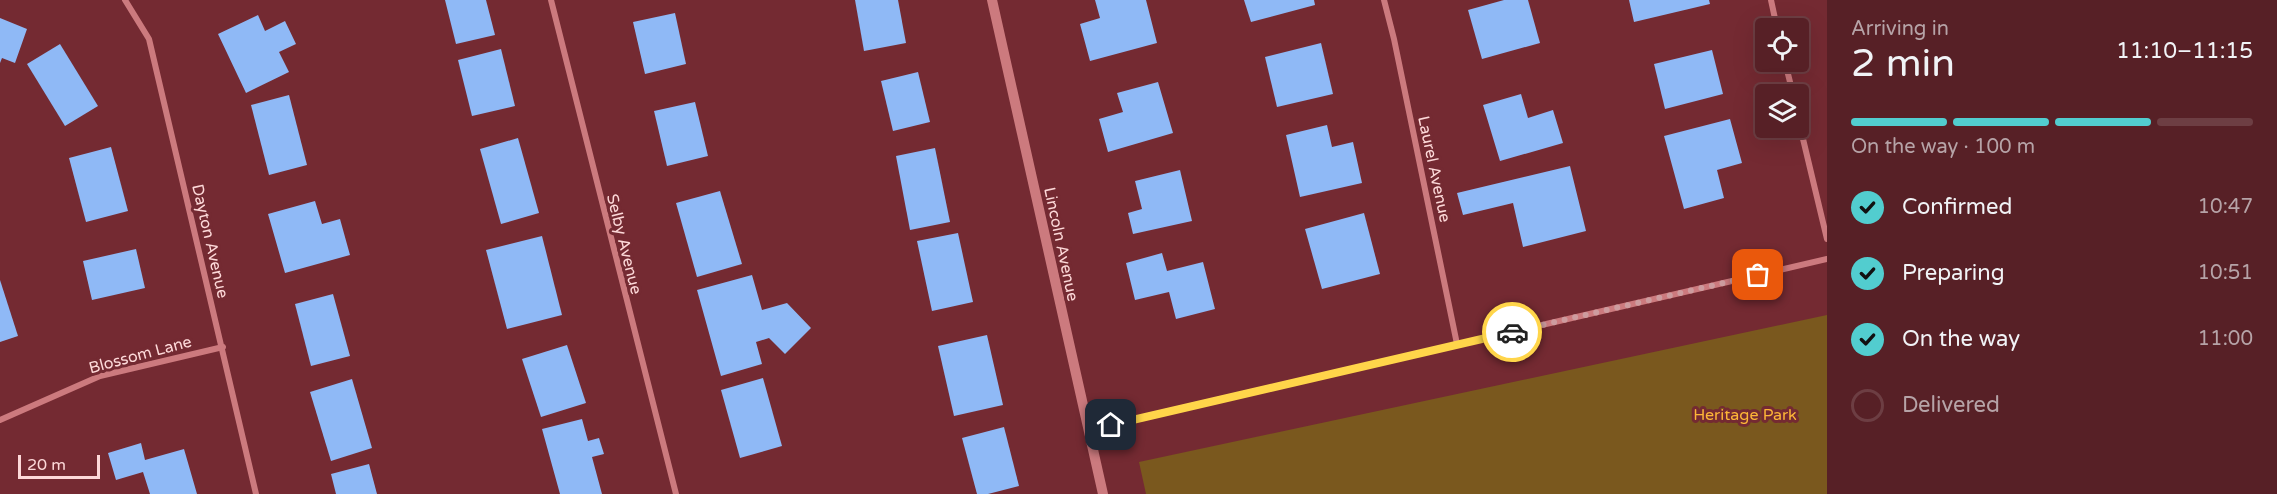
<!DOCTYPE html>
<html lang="en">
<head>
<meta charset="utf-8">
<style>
  body { margin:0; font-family:"Varela Round",sans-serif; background:#5d282e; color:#f1f3f6; height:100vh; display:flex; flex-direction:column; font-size:22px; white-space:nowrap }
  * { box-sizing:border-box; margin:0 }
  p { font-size:20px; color:#b6a3a7 }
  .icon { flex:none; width:33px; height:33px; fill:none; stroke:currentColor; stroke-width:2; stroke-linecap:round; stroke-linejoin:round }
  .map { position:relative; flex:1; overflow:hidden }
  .side { display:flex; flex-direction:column; background:#572026; width:450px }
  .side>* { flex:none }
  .tools { position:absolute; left:1755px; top:18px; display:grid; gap:12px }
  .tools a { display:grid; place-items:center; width:54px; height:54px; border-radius:6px; background:#572026; box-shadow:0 6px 24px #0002,0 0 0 2px #6d3e43; font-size:30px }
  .scale { position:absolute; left:18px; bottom:15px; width:82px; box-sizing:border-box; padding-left:6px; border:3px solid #fdd9d9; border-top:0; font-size:16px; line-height:21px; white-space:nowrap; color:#fdd9d9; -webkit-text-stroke:4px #742a32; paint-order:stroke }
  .pin { position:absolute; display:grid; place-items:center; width:51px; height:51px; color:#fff; margin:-26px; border-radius:12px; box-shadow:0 3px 9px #0006 }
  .courier { position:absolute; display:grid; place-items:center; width:60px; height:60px; margin:-30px; border:4px solid #ffd54a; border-radius:50%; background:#fff; color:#222; box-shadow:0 2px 8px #0007 }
  .head em { font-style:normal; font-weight:600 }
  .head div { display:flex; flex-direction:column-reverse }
  .head { display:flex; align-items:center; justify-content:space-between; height:102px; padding:0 24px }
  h1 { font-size:39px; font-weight:600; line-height:45px }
  .bar { display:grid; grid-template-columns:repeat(4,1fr); gap:9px 6px; align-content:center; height:72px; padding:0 24px }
  .bar i { height:8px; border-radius:4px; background:#6d3e43 }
  .bar .selected { background:#52cdcf }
  .bar p { grid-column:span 4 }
  ol { padding:0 24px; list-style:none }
  li { display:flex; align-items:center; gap:18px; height:66px }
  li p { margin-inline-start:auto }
  li .icon { padding:6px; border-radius:50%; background:#52cdcf; color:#111; stroke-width:4 }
  li:last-child { color:#b6a3a7 }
  li i { width:33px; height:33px; border:3px solid #6d3e43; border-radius:50% }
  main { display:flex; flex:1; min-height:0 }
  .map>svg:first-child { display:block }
</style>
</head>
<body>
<main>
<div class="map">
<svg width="1827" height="494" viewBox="0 0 1827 494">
  <rect width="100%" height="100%" fill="#742a32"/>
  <polygon fill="#7a581e" points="1827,315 1827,494 1146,494 1139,462"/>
  <g fill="#8fb9f6">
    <polygon points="445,0 486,0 495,35 456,44"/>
    <polygon points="855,0 898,0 906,43 864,51"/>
    <polygon points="1095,0 1146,0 1157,43 1090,61 1080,24 1100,18"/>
    <polygon points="1244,0 1314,0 1315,5 1251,22"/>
    <polygon points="1504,0 1528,0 1540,43 1482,59 1468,10"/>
    <polygon points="1629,0 1709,0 1710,4 1634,22"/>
    <polygon points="675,13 686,64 645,74 633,22"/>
    <polygon points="258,15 265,31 285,21 296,44 279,52 289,72 246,93 218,34"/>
    <polygon points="0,18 27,29 15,63 2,58 0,63"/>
    <polygon points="1321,43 1333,94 1277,107 1265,57"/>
    <polygon points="60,44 98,106 65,126 27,64"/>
    <polygon points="501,49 515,106 472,116 458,60"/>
    <polygon points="1712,50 1723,94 1665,109 1654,64"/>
    <polygon points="918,72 930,122 893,131 881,81"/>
    <polygon points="1158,82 1173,133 1108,152 1099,119 1123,112 1117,93"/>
    <polygon points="1521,94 1528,118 1553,110 1563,143 1500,161 1483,105"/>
    <polygon points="289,95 307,165 269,175 251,105"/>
    <polygon points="695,102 708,156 667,166 654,111"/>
    <polygon points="1730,119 1742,163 1717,170 1724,198 1684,209 1664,136"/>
    <polygon points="1327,125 1332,147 1353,142 1362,183 1300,197 1286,135"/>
    <polygon points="518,138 539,213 501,224 480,149"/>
    <polygon points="111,147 128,211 86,222 69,158"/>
    <polygon points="935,148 950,222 910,230 896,156"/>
    <polygon points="1570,166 1586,231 1523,247 1513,203 1463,215 1457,193"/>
    <polygon points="1180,170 1192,221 1133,234 1128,213 1142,209 1135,181"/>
    <polygon points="720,191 742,264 697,277 676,203"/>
    <polygon points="315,201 322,224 340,219 350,255 285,273 268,214"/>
    <polygon points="1364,213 1380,274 1322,289 1305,229"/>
    <polygon points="958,233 973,302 932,311 917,241"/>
    <polygon points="542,236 562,315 507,329 486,250"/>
    <polygon points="136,249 145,288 92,300 83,261"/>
    <polygon points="1162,253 1167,271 1203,262 1215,309 1176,319 1169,292 1135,300 1126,263"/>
    <polygon points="752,275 762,310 787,303 811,328 785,354 769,338 756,342 762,364 721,376 697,290"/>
    <polygon points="0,280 18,336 0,342"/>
    <polygon points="333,294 350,356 311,366 295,304"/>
    <polygon points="987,335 1003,405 954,416 938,346"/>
    <polygon points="567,345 586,403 541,417 522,359"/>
    <polygon points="763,378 782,446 740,458 721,390"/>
    <polygon points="352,379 372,448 331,461 310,392"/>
    <polygon points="582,419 588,441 599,438 604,454 592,457 602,494 560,494 542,429"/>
    <polygon points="1004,427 1019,486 988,494 977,494 962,438"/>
    <polygon points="141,443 145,460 184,449 197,494 150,494 143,472 116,480 108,453"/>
    <polygon points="369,464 377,494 336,494 331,474"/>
  </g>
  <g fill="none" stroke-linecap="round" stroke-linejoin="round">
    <g stroke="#cc7a7e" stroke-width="6">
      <polyline points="125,0 149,39 256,494"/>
      <polyline points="551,0 676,494"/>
      <polyline points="1384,0 1394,39 1457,344"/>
      <polyline points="1771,0 1777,28"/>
      <polyline points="1785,62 1793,94"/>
      <polyline points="1798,118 1827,239"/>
      <polyline points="0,420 100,376 223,347"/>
      <polyline points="1088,430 1827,259"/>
    </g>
    <polyline stroke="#cc7a7e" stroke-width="10" points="992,0 1103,494"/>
  </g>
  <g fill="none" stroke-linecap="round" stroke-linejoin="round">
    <polyline stroke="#cd9c9f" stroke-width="6" stroke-dasharray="0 10.8" points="1512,332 1758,275"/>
    <polyline stroke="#ffd54a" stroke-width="8" points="1111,425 1512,332"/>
  </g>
  <g text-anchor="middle" stroke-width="6" stroke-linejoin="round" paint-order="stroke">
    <g font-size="16" fill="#fdd9d9" stroke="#742a32">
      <text transform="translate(1435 169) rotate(78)" y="6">Laurel Avenue</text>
      <text transform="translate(211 241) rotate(77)" y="6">Dayton Avenue</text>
      <text transform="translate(625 244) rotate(76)" y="6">Selby Avenue</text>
      <text transform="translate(1062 244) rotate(78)" y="6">Lincoln Avenue</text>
      <text transform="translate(140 354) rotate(-15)" y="6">Blossom Lane</text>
    </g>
    <g font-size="16" fill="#fdb637" stroke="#742a32">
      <text x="1745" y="420">Heritage Park</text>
    </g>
  </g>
</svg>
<div class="tools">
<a><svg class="icon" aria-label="locate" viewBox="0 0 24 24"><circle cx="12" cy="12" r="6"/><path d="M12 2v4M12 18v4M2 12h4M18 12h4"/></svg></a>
<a><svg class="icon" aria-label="layers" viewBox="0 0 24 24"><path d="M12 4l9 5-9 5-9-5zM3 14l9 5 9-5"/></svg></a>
</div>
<div class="scale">20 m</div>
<div class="pin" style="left:1758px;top:275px;background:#ea580c"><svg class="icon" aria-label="bag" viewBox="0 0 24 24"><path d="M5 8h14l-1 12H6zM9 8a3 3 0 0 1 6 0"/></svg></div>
<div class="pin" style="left:1111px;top:425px;background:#1f2937"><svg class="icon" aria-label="home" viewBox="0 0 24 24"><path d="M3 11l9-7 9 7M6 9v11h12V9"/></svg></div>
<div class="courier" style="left:1512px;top:332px"><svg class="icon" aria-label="car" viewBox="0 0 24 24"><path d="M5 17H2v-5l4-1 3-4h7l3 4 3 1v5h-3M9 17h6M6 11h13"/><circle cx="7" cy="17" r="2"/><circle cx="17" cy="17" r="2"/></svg></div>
</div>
<section class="side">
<div class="head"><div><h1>2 min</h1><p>Arriving in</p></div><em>11:10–11:15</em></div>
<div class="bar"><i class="selected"></i><i class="selected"></i><i class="selected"></i><i></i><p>On the way · 100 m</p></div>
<ol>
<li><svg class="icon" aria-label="check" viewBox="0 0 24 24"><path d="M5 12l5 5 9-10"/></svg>Confirmed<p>10:47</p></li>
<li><svg class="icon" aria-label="check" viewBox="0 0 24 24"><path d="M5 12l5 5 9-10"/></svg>Preparing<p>10:51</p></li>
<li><svg class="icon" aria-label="check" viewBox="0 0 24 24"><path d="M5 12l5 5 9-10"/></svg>On the way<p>11:00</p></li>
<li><i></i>Delivered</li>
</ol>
</section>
</main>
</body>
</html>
